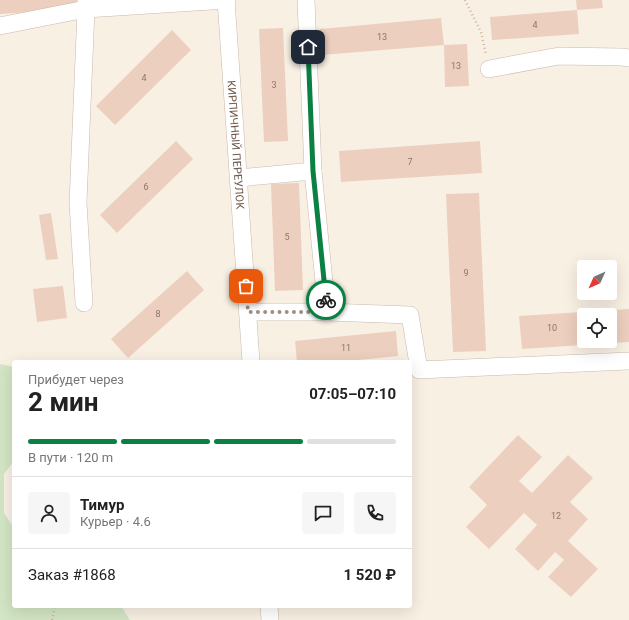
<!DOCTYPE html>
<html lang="ru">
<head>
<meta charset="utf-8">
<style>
  body { margin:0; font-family:Roboto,sans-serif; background:#f6f6f6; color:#222; height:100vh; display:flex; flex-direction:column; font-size:15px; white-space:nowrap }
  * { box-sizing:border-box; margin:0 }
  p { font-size:13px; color:#767676 }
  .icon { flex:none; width:22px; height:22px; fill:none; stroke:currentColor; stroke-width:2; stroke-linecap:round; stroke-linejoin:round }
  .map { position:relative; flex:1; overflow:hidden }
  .panel { position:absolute; left:12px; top:360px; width:400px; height:248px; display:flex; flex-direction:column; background:#fff; border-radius:4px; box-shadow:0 4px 16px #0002 }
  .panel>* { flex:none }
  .needle { width:26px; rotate:225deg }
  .controls { position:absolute; left:577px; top:260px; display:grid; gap:8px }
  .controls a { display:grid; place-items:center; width:40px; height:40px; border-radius:4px; background:#fff; box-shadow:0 4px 16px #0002; font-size:20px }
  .pin { position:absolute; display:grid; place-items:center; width:34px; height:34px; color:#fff; margin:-17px; border-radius:8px; box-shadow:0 2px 6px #0006 }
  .courier { position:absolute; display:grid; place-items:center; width:40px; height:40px; margin:-20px; border:3px solid #0b8043; border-radius:50%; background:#fff; color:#222; box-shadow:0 1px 5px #0007 }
  .head em { font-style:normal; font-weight:700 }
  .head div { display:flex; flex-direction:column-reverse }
  .head { display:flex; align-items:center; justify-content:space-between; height:68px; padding:0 16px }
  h1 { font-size:26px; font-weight:700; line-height:30px }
  .bar { display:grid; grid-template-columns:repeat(4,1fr); gap:6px 4px; align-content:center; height:48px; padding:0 16px }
  .bar i { height:5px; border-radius:3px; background:#e0e0e0 }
  .bar .selected { background:#0b8043 }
  .bar p { grid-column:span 4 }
  .line { display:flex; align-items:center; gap:10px; padding:0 16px; border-top:1px solid #e0e0e0 }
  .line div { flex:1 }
  .round { display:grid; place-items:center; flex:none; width:42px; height:42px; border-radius:4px; background:#f6f6f6 }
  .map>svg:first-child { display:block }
</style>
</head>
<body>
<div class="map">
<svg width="629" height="620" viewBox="0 0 629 620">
  <rect width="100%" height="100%" fill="#f9f0e4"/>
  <polygon fill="#d2e5c4" points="0,364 14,367 14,461 4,474 4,513 14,528 14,606 121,606 130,620 0,620"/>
  <g fill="#eccfbe" fill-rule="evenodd">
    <polygon points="0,0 77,0 77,9 0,14"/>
    <polygon points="576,0 602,0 603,8 577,10"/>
    <polygon points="577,10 579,34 492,40 490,17"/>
    <polygon points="441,18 444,45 322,55 320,29"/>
    <polygon points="283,28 288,141 264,142 259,29"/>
    <polygon points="172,30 191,50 115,125 96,106"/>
    <polygon points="467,44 469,86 445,87 444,45"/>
    <polygon points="176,141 193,159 117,233 100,215"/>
    <polygon points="480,141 482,173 341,182 339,151"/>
    <polygon points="299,183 303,290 275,291 271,184"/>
    <polygon points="479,193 486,351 453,352 446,194"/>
    <polygon points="51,213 58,259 46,260 39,215"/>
    <polygon points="187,271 204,290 128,358 111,339"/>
    <polygon points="63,286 67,318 37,322 33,289"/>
    <path d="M629,309V342L522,349L519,316ZM584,315H610V341H584Z"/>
    <polygon points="396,331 398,356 339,362 297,362 295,341"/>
    <polygon points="518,435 542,457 519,481 532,493 568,455 593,478 570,502 588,519 568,541 598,569 571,597 548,577 564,560 555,552 538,571 515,549 537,525 524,513 489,549 466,527 487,505 469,487"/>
  </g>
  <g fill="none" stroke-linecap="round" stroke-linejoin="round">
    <g stroke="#c9b8ab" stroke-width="18">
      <g id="minor">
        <path id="s1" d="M226,0L251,362"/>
        <polyline points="306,0 313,171 327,312"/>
        <polyline points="0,26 86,9 227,0"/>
        <polyline points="489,69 559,56 622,57 629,58"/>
        <polyline points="239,178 313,171"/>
        <polyline points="84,303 78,203 86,9 86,0"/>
        <polyline points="248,312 327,312 410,315 419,370 629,361"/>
        <polyline points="269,606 270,620"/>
      </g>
    </g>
    <g stroke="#d0b3a2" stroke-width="2.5" stroke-dasharray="1 3" stroke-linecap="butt">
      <polyline points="465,0 481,32 486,55"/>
      <polyline points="52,620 55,606"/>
    </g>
    <use href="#minor" stroke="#fff" stroke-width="17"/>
  </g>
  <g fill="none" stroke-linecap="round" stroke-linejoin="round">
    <polyline stroke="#9f8d81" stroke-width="4" stroke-dasharray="0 7.2" points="246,286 248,312 327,312 326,300"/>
    <polyline stroke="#0b8043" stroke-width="5" points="308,47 313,171 326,300"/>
  </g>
  <g text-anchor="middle" stroke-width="3.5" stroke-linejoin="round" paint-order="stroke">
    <g font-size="9" fill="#8e7668">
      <text x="535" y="28">4</text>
      <text x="382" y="40">13</text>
      <text x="456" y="69">13</text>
      <text x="144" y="81">4</text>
      <text x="274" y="88">3</text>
      <text x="410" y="165">7</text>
      <text x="146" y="190">6</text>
      <text x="287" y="240">5</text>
      <text x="466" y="276">9</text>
      <text x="158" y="317">8</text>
      <text x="552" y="331">10</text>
      <text x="346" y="351">11</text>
      <text x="556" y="519">12</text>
    </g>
    <g font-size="11" fill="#6f584c" stroke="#fdf5e9">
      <text dy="4" stroke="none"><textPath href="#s1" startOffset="145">КИРПИЧНЫЙ ПЕРЕУЛОК</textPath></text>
    </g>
  </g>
</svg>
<div class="controls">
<a><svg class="needle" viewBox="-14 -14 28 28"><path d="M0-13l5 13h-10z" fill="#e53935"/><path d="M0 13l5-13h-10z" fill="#767676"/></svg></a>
<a><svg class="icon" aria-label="locate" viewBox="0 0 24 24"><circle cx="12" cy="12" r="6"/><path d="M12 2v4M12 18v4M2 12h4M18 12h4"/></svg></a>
</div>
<div class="pin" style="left:246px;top:286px;background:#ea580c"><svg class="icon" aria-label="bag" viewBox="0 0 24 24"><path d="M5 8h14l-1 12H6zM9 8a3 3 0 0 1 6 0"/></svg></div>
<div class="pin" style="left:308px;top:47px;background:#1f2937"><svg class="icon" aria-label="home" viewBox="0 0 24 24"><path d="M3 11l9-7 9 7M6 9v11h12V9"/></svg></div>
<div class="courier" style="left:326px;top:300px"><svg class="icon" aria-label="bike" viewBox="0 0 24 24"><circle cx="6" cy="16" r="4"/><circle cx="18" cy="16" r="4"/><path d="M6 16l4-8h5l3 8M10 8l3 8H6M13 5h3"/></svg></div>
<section class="panel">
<div class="head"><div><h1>2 мин</h1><p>Прибудет через</p></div><em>07:05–07:10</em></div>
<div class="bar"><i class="selected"></i><i class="selected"></i><i class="selected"></i><i></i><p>В пути · 120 m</p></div>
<div class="line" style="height:72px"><a class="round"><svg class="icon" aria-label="person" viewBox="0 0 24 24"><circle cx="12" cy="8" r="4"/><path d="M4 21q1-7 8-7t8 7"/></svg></a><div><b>Тимур</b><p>Курьер · 4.6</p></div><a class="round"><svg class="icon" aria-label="chat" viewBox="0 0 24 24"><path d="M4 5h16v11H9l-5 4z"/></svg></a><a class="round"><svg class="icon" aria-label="phone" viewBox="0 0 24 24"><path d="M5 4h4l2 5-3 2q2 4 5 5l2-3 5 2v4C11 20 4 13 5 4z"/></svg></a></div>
<div class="line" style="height:52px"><div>Заказ #1868</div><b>1 520 ₽</b></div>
</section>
</div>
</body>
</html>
